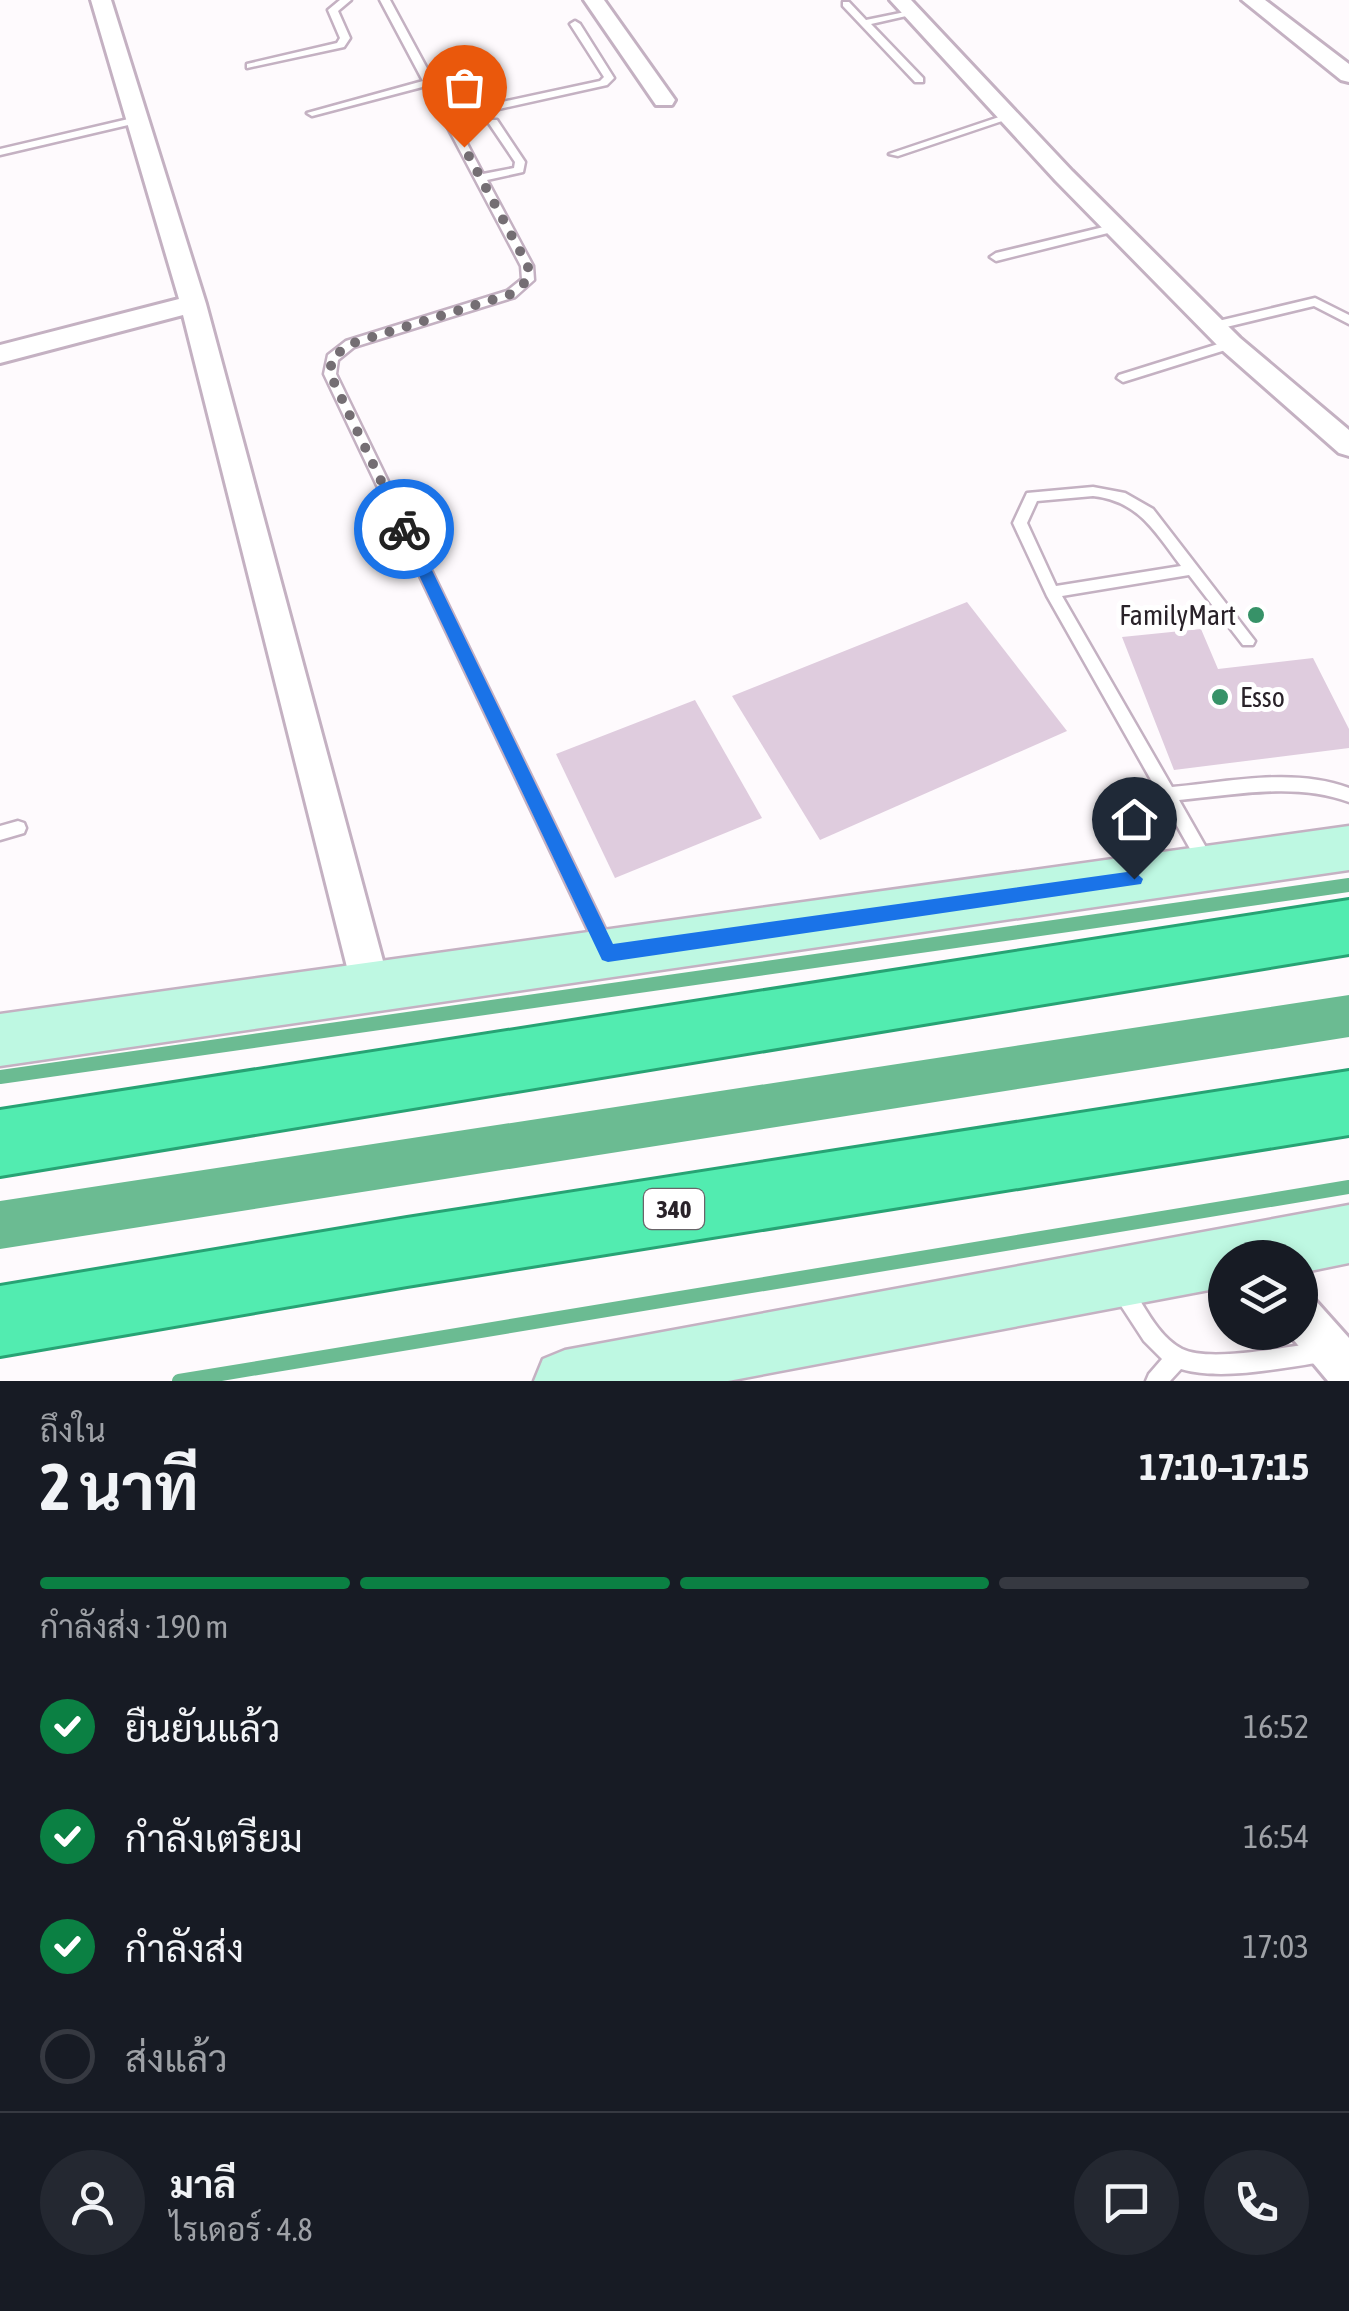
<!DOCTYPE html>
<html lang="th">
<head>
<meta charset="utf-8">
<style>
  body { margin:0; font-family:"Asap Condensed",Sarabun,sans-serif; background:#242831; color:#f1f3f6; height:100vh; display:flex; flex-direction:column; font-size:38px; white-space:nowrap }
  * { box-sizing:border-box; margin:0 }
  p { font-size:32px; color:#9ea1a6 }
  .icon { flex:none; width:55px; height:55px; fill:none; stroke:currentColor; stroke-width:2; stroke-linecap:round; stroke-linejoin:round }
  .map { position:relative; height:1381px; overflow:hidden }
  .side { display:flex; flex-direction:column; background:#171b24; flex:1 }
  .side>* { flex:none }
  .fabs { position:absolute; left:1208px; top:1240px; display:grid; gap:20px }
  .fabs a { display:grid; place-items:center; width:110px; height:110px; border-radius:50%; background:#171b24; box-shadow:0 5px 15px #0003; font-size:50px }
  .pin { position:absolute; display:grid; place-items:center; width:85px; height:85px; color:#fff; margin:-102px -42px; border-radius:50% 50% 50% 0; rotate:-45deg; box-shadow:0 0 10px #0007 }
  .pin .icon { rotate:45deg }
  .courier { position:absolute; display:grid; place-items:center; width:100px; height:100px; margin:-50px; border:8px solid #1a73e8; border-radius:50%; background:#fff; color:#222; box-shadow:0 2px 12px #0007 }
  .overview em { font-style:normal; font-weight:700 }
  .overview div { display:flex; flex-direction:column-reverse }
  .overview { display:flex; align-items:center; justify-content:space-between; height:170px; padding:0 40px }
  h1 { font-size:65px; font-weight:700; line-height:75px }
  .bar { display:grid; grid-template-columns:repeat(4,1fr); gap:15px 10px; align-content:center; height:120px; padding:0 40px }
  .bar i { height:12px; border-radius:8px; background:#363941 }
  .bar .current { background:#0b8043 }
  .bar p { grid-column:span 4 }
  .line { display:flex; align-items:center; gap:25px; padding:0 40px; border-top:2px solid #363941 }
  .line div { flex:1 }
  .round { display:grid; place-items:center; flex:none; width:105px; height:105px; border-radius:52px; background:#242831 }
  ol { padding:0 40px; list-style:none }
  li { display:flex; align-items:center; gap:30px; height:110px }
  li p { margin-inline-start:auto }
  li .icon { padding:10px; border-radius:50%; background:#0b8043; color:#fff; stroke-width:4 }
  li:last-child { color:#9ea1a6 }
  li i { width:55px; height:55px; border:5px solid #363941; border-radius:50% }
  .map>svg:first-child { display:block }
</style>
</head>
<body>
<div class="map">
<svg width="1349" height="1381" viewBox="0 0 1349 1381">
  <rect width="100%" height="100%" fill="#fefafd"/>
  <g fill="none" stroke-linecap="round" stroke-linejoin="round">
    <g stroke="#6bbb92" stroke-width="14">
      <polyline points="0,1077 1349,885"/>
      <polyline points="179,1381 1349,1187"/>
    </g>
    <polygon fill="#6bbb92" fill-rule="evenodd" points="1349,995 1349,1037 0,1249 0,1201"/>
  </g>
  <g fill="#dfccde">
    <polygon points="967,602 1067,731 820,840 732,696"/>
    <polygon points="1201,629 1218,669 1313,658 1349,729 1349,748 1174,770 1122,637"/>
    <polygon points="695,700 762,818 615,878 556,754"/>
  </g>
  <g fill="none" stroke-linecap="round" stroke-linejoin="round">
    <g stroke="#c4b1c2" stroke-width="5">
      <g id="service">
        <polygon points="340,0 351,0 338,11 350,38 344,47 247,68 247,64 337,43 340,38 328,10"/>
        <polygon points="380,0 390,0 451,113 600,81 604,77 570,24 575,21 580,24 614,78 607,85 454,119 483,174 514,168 515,162 488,122 489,120 497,120 525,162 523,172 487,180 533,266 534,280 515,297 354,347 338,360 336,374 611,941 614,947 611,953 605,955 599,953 324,374 328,355 346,341 507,291 522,279 521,266 426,86 312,116 307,113 423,81"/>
        <polygon points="843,2 849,2 866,20 915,10 915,14 871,24 923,78 923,82 915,82 843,6"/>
        <polygon points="1005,115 1014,117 898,156 889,154"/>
        <polygon points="137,117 141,118 141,122 0,155 0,149"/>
        <polygon points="1116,224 1120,226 1120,230 996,261 990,257 996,253"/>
        <polygon points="1315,298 1349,315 1349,324 1314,306 1214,330 1208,326 1214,322"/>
        <polygon points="1231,340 1237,344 1235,347 1123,382 1117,378 1119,375"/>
        <path d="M1093,487L1125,493L1153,509L1255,641L1253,645H1243L1189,575L1062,596L1172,787C1228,782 1295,767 1349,788V802C1296,782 1234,795 1179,800L1216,865L1214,870L1208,872L1202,870L1047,596L1013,523L1027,493ZM1093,496C1139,501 1155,532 1181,566L1056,586L1027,523L1037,501Z"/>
        <polygon points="18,821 24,823 26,828 24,833 0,840 0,826"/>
        <path d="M1121,1278L1128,1281C1143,1303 1157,1336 1182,1349C1210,1363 1290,1346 1323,1342L1330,1345L1333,1352L1330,1359L1323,1362C1282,1368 1221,1381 1181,1369L1170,1381H1146L1149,1374L1162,1359L1144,1341L1114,1295L1111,1288L1114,1281Z"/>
      </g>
    </g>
    <g stroke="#c4b1c2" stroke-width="6">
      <g id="minor">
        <polygon points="91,0 111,0 206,304 390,987 384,1000 371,1005 358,1000 352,987 183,315 0,363 0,345 179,299"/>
        <polygon points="584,0 604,0 675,100 672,105 656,105"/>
        <polygon points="890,0 911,0 1072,171 1240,338 1349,430 1349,456 1339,453 1222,350 1056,181"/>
        <polygon points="1242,0 1265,0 1349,64 1349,82 1341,80"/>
        <polygon points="1300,1293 1315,1300 1349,1338 1349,1381 1328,1381 1287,1332 1300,1332"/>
      </g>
    </g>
    <g stroke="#c4b1c2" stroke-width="5">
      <g id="secondary">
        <polygon points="1349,826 1349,870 0,1066 0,1014"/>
        <polygon points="1349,1205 1349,1263 1300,1273 1300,1258 1225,1258 1225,1287 728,1381 534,1381 543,1359 565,1350"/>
      </g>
    </g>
    <g stroke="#27a374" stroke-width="6">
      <g id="trunk">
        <polygon points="1349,900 1349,954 0,1176 0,1110"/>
        <polygon points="1349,1071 1349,1135 407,1286 0,1356 0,1286 407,1218"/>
      </g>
    </g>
    <use href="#service" fill="#fff" fill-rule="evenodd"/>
    <use href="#minor" fill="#fff" fill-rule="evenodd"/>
    <use href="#secondary" fill="#bef8e2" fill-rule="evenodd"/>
    <use href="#trunk" fill="#52ecb0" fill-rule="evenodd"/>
  </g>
  <polygon fill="#1a73e8" points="404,524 412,529 613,944 1134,871 1143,879 1141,884 608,962 602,960 397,529"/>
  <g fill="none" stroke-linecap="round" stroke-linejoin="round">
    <polyline stroke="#746e73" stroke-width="10" stroke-dasharray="0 18" points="404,529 330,374 332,358 350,344 511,294 528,280 528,266 464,147"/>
  </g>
  <g fill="#379268" stroke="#fff" stroke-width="4">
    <circle cx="1256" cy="615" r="10"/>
    <circle cx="1220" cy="697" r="10"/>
  </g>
  <g text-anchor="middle" stroke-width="10" stroke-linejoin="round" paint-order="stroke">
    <rect fill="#fff" stroke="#696469" stroke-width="2.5" x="644" y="1189" width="60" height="40" rx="8"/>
    <g font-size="25" font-weight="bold" fill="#292229">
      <text x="674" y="1218">340</text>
    </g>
    <g font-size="28" fill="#292229" stroke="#fff" text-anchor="end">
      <text x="1236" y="625">FamilyMart</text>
      <text x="1240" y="707" text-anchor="start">Esso</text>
    </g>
  </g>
</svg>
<div class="fabs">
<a><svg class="icon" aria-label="layers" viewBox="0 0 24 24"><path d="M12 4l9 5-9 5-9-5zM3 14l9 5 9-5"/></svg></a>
</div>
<div class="pin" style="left:464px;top:147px;background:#ea580c"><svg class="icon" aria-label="bag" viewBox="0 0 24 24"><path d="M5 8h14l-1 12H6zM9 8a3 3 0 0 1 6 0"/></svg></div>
<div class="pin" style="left:1134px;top:879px;background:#1f2937"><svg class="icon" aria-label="home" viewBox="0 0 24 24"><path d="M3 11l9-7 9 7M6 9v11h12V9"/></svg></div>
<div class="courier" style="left:404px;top:529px"><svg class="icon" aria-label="bike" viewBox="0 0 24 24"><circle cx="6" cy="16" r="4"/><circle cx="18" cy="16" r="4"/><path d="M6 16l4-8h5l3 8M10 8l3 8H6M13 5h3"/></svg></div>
</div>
<section class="side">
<div class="overview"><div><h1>2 นาที</h1><p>ถึงใน</p></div><em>17:10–17:15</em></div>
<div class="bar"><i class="current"></i><i class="current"></i><i class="current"></i><i></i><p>กำลังส่ง · 190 m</p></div>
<ol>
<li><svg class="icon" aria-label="check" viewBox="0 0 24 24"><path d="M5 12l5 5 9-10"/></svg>ยืนยันแล้ว<p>16:52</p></li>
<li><svg class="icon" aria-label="check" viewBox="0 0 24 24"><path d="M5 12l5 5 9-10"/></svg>กำลังเตรียม<p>16:54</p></li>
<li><svg class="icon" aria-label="check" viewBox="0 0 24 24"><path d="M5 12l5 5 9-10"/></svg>กำลังส่ง<p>17:03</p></li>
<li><i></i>ส่งแล้ว</li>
</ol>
<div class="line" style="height:180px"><a class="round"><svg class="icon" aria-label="person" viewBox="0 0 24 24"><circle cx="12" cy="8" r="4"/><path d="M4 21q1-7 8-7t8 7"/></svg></a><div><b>มาลี</b><p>ไรเดอร์ · 4.8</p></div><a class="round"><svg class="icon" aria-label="chat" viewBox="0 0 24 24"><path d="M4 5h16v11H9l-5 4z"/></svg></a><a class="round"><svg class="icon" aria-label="phone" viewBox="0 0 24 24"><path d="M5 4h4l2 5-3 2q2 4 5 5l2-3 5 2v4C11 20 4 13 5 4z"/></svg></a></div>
</section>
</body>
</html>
